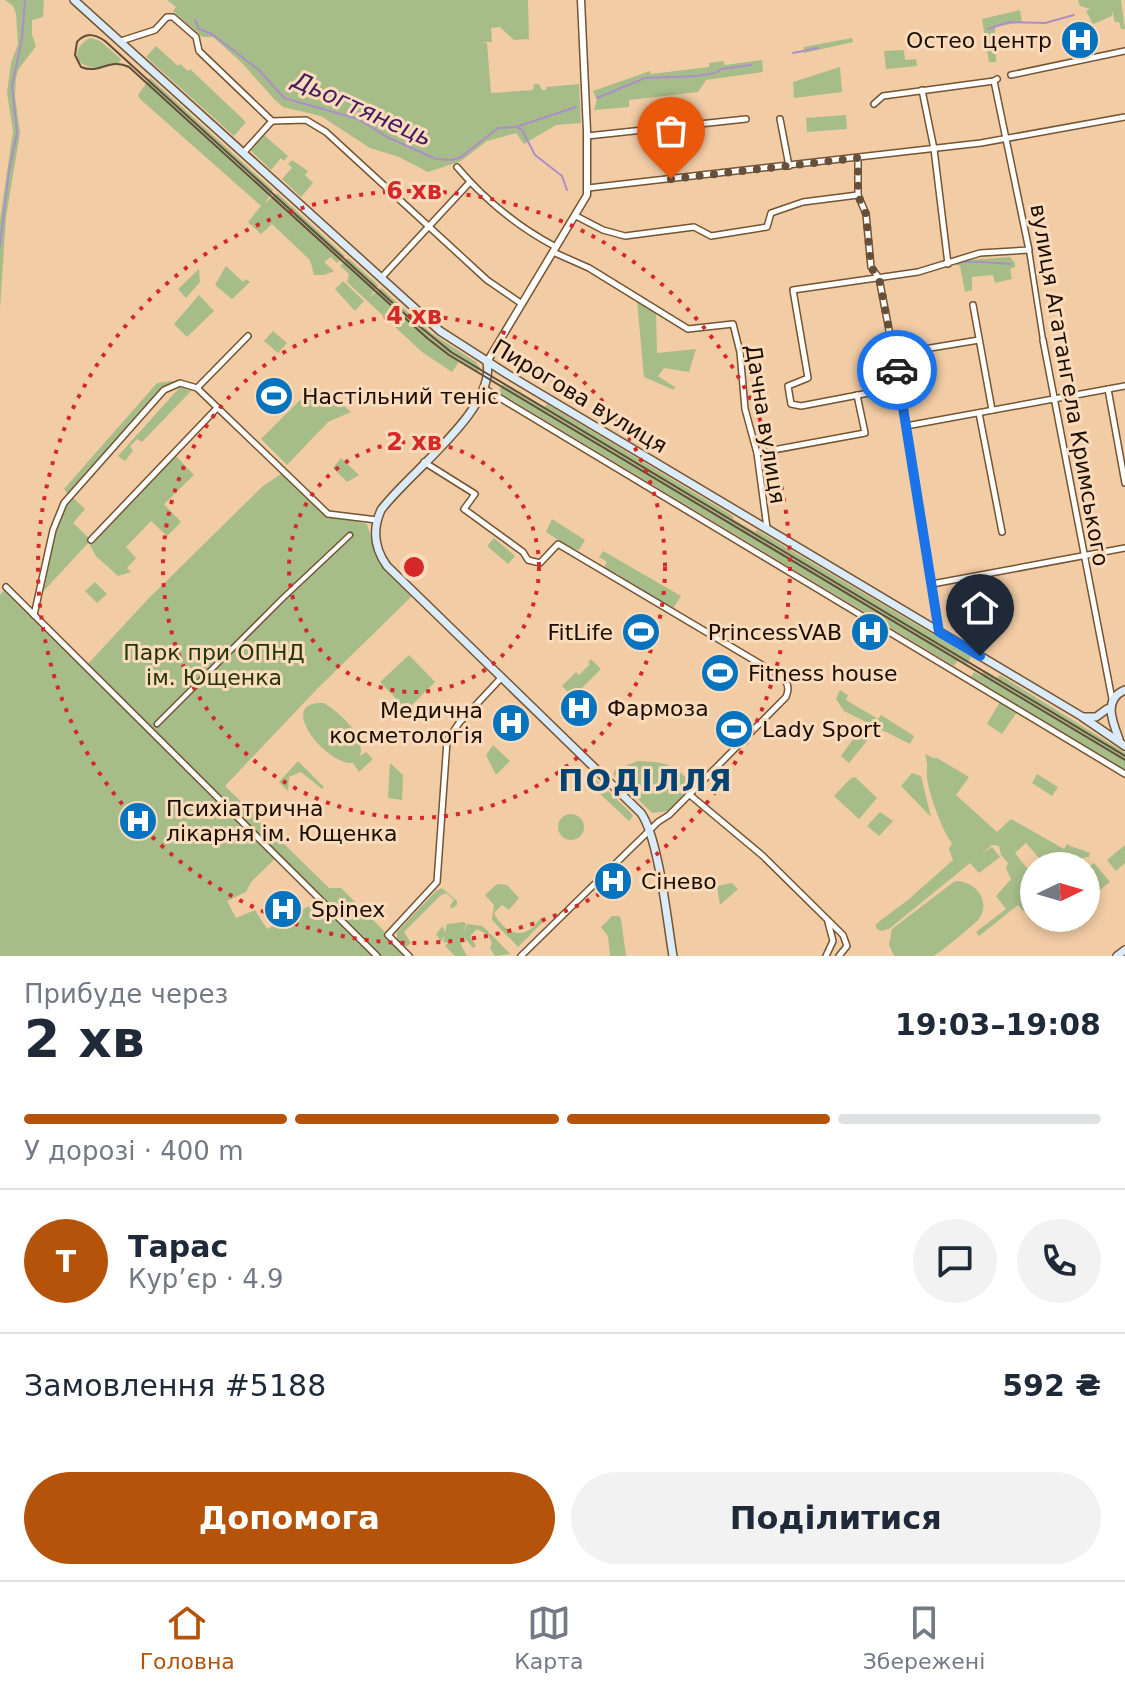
<!DOCTYPE html>
<html lang="uk">
<head>
<meta charset="utf-8">
<style>
  body { margin:0; font-family:"DejaVu Sans",sans-serif; background:#f2f2f3; color:#1f2937; height:100vh; display:flex; flex-direction:column; font-size:30px; white-space:nowrap }
  * { box-sizing:border-box; margin:0 }
  p { font-size:26px; color:#747a83 }
  .icon { flex:none; width:44px; height:44px; fill:none; stroke:currentColor; stroke-width:2; stroke-linecap:round; stroke-linejoin:round }
  .map { position:relative; height:956px; overflow:hidden }
  .details { display:flex; flex-direction:column; background:#fff; flex:1 }
  .details>* { flex:none }
  .needle { width:52px; rotate:85deg }
  .buttons { position:absolute; left:1020px; top:852px; display:grid; gap:16px }
  .buttons a { display:grid; place-items:center; width:80px; height:80px; border-radius:50%; background:#fff; box-shadow:0 4px 12px #0003; font-size:40px }
  .pin { position:absolute; display:grid; place-items:center; width:68px; height:68px; color:#fff; margin:-82px -34px; border-radius:50% 50% 50% 0; rotate:-45deg; box-shadow:0 0 8px #0007 }
  .pin .icon { rotate:45deg }
  .courier { position:absolute; display:grid; place-items:center; width:80px; height:80px; margin:-40px; border:6px solid #1a73e8; border-radius:50%; background:#fff; color:#222; box-shadow:0 2px 10px #0007 }
  .head em { font-style:normal; font-weight:700 }
  .head div { display:flex; flex-direction:column-reverse }
  .head { display:flex; align-items:center; justify-content:space-between; height:136px; padding:0 24px }
  h1 { font-size:52px; font-weight:700; line-height:60px }
  .bar { display:grid; grid-template-columns:repeat(4,1fr); gap:12px 8px; align-content:center; height:96px; padding:0 24px }
  .bar i { height:10px; border-radius:6px; background:#e0e1e3 }
  .bar .active { background:#b45309 }
  .bar p { grid-column:span 4 }
  .line { display:flex; align-items:center; gap:20px; padding:0 24px; border-top:2px solid #e0e1e3 }
  .line div { flex:1 }
  .round { display:grid; place-items:center; flex:none; width:84px; height:84px; border-radius:42px; background:#f2f2f3 }
  .button { display:flex; gap:16px; margin-top:auto; padding:16px 24px }
  .button a { flex:1; height:92px; border-radius:48px; background:#b45309; color:#fff; font-size:32px; font-weight:700; line-height:92px; text-align:center }
  .button a+a { background:#f2f2f3; color:#1f2937 }
  .menu { display:flex; justify-content:space-around; align-items:center; height:112px; border-top:2px solid #e0e1e3; background:#fff; font-size:22px; color:#747a83 }
  .menu a { display:grid; justify-items:center; gap:4px }
  .menu .active { color:#b45309 }
  .map>svg:first-child { display:block }
</style>
</head>
<body>
<div class="map">
<svg width="1125" height="956" viewBox="0 0 1125 956">
  <rect width="100%" height="100%" fill="#f2cca5"/>
  <g fill="#a6bd8a" fill-rule="evenodd">
    <polygon points="5,0 44,0 43,17 32,20 32,35 36,46 18,70 16,78 15,96 20,133 6,217 0,309 0,220 13,131 7,93 11,63 18,44 16,14 13,6"/>
    <polygon points="167,0 528,0 529,39 514,40 500,27 491,28 492,42 480,42 487,43 491,93 533,90 534,84 539,84 542,90 546,90 546,87 579,84 581,123 556,125 524,144 516,133 487,141 461,161 428,172 399,157 370,148 321,116 283,107 274,99 241,62 213,37 202,37 173,11 176,7"/>
    <polygon points="1078,0 1121,0 1125,29 1121,29 1119,22 1115,22 1112,11 1112,16 1093,24 1086,11 1090,9 1080,6"/>
    <polygon points="1020,10 1022,22 995,27 996,62 989,62 982,19"/>
    <path d="M91,38L100,41L121,59L119,63C109,63 98,71 87,66C70,60 78,42 91,38Z"/>
    <polygon points="852,38 853,42 804,53 804,47"/>
    <polygon points="156,46 178,66 180,64 188,71 190,69 246,122 234,136 146,57"/>
    <polygon points="904,50 905,60 916,59 917,66 886,69 884,51"/>
    <polygon points="762,60 763,72 706,80 698,92 629,100 629,107 594,110 597,100 593,91 650,71 651,74 709,67 709,63 723,61 725,65"/>
    <polygon points="840,67 842,92 794,98 793,82"/>
    <polygon points="150,78 273,190 265,203 277,193 345,256 337,263 331,257 324,262 334,271 324,275 314,275 310,260 272,224 261,234 248,222 261,206 140,99 138,95"/>
    <polygon points="846,115 847,129 807,132 806,118"/>
    <polygon points="260,135 265,136 288,156 284,161 281,158 271,170 248,148"/>
    <polygon points="292,160 308,171 305,175 313,183 301,197 282,179 292,168 288,164"/>
    <polygon points="1010,257 1015,263 1015,267 1010,269 1012,279 995,283 993,275 972,277 972,290 965,292 960,266 953,264 968,260"/>
    <polygon points="348,258 378,285 370,297 381,288 431,333 476,362 480,368 477,373 459,362 452,372 422,352 347,282 349,274 340,266"/>
    <polygon points="226,266 243,282 246,279 250,282 232,299 215,285"/>
    <polygon points="199,269 200,282 186,298 178,289"/>
    <polygon points="343,281 364,301 355,311 335,289"/>
    <polygon points="199,295 214,311 187,337 174,324"/>
    <polygon points="637,301 656,311 657,353 696,349 689,372 664,368 658,376 675,387 674,390 644,377"/>
    <polygon points="273,331 287,343 278,353 264,341"/>
    <polygon points="171,381 180,383 172,385 70,495 85,509 73,523 91,540 38,597 53,530 69,495 64,489 157,383"/>
    <polygon points="504,384 545,407 547,404 733,516 733,519 755,532 757,530 971,657 967,664 958,660 954,666 498,392"/>
    <polygon points="314,386 331,395 351,412 328,422 287,465 261,439"/>
    <polygon points="180,387 191,391 142,442 137,439 130,446 133,451 125,461 118,456"/>
    <polygon points="175,455 194,475 164,504 181,522 167,536 151,521 126,547 136,558 127,568 131,572 118,576 96,556 90,545"/>
    <polygon points="341,458 359,475 347,482 333,468"/>
    <path d="M284,472L327,513L367,524L377,558L413,595L317,689L225,786L329,888H341L409,956H0V595L6,587L86,666L149,598L263,486ZM277,857L320,900L267,929L255,910L236,918L227,901L246,892L251,882Z"/>
    <polygon points="552,519 585,540 579,550 569,547 546,532"/>
    <polygon points="494,538 515,556 508,564 487,546"/>
    <polygon points="603,551 681,596 672,610 620,577 617,573 615,575 603,569 607,562 599,557"/>
    <polygon points="95,582 107,594 97,603 85,591"/>
    <polygon points="409,655 435,682 407,710 380,682"/>
    <polygon points="591,659 601,669 573,697 562,686 576,672 579,675 590,664 588,662"/>
    <polygon points="984,670 997,678 1000,675 1119,749 1125,753 1125,770 971,677 974,672 981,676"/>
    <polygon points="840,690 848,695 846,700 878,719 881,715 914,736 910,744 844,711 836,699"/>
    <polygon points="1000,702 1017,712 1002,734 987,724"/>
    <path d="M324,703C340,713 366,736 360,756L366,752L373,759L359,772L353,763C326,766 274,700 324,703Z"/>
    <polygon points="859,731 870,737 849,763 841,756"/>
    <polygon points="493,745 510,761 496,775 486,755"/>
    <path d="M925,754L933,758H937L969,777L956,795L997,832L1011,819L1064,849L1067,844C1075,849 1082,849 1090,853L1089,857L1075,859L1071,855L1066,857L1067,866H1046L1026,843L1015,853L1034,877V901L1023,911L1018,905L979,936L976,932L1006,909L996,896L1011,879L1006,868L1008,863L1001,855L999,846L992,845L981,854L992,847L1000,857L979,873L970,863L889,929L881,931L876,928V924L909,899L953,860L949,849L952,843C943,833 929,794 927,778C926,767 929,768 925,754Z"/>
    <polygon points="298,761 324,787 322,789 301,772 289,777 288,791 279,782"/>
    <path d="M638,761C652,762 665,761 677,770C684,775 685,778 694,781V783L669,811L652,813L613,774L615,770Z"/>
    <polygon points="390,763 403,775 402,800 388,798"/>
    <polygon points="912,773 921,776 931,817 901,786"/>
    <polygon points="1037,774 1058,787 1052,796 1032,783"/>
    <polygon points="591,775 630,812 633,816 629,821 585,780"/>
    <polygon points="855,777 877,798 859,819 834,796 851,778"/>
    <polygon points="880,812 893,821 879,836 867,826"/>
    <circle cx="571" cy="827" r="13"/>
    <polygon points="1125,845 1125,863 1116,871 1107,860"/>
    <polygon points="1094,863 1110,882 1086,901 1086,880 1093,874 1088,868"/>
    <path d="M955,881C974,880 993,901 978,920C972,926 940,953 933,956C922,956 905,956 894,956L889,945L892,929Z"/>
    <polygon points="732,883 738,889 720,905 717,886"/>
    <path d="M497,884L507,885L519,898L509,910L502,905L494,913C499,925 514,938 527,931C534,928 536,923 541,918L544,921L518,947L492,920L494,905L485,895Z"/>
    <polygon points="442,888 457,901 457,905 451,909 450,906 454,900 446,893 440,896 404,932 411,943 406,947 397,939 397,932 436,891"/>
    <polygon points="612,916 619,916 621,919 626,956 610,956 608,936 601,927"/>
    <polygon points="464,922 466,924 464,933 467,924 482,926 489,932 488,934 491,934 510,954 495,956 490,948 492,943 488,935 477,929 470,936 476,946 473,948 464,937 466,942 460,943 467,956 455,956 445,946 448,943 443,942 445,935 441,942 436,934 443,926 445,933 447,924"/>
  </g>
  <g fill="none" stroke-linecap="round" stroke-linejoin="round">
    <g stroke="#ac8fc6" stroke-width="2">
      <polyline points="195,20 199,29 212,34 259,70 284,98 358,119 387,137 436,159 452,160 461,157 498,128 516,127 576,107"/>
      <polyline points="988,29 1009,22 1045,23 1074,15"/>
      <polyline points="793,53 818,48"/>
      <polyline points="597,98 645,78 697,76 715,73 721,69 751,65"/>
      <polyline points="518,128 522,130 535,155 562,176 567,190"/>
      <polyline points="0,246 9,171 17,133 12,86 22,39 25,0"/>
      <path d="M956,263C973,260 992,263 1010,264"/>
    </g>
    <g stroke="#755430" stroke-width="7">
      <g id="pedestrian">
        <polyline points="1029,250 1043,340"/>
        <polyline points="157,724 283,598 350,535"/>
      </g>
    </g>
    <g stroke="#755430" stroke-width="8">
      <g id="minor">
        <polyline points="121,41 155,30 167,17 173,17 196,37 199,51 272,121 306,120 326,132 487,280 522,304"/>
        <polyline points="1011,75 1125,51"/>
        <polyline points="922,90 934,149 948,264"/>
        <polyline points="874,104 883,96 994,81"/>
        <polyline points="780,119 789,166"/>
        <polyline points="587,136 746,119"/>
        <polyline points="243,153 272,121"/>
        <polyline points="858,158 858,195 866,214 871,267 879,278 900,387 939,631"/>
        <path d="M457,167C485,200 518,227 556,247"/>
        <polyline points="588,188 981,143 1125,117"/>
        <polyline points="576,216 603,230 625,236 694,227 711,236 767,227 771,213 803,202 858,195"/>
        <polyline points="553,252 589,268 688,329 733,324 740,352 745,409 757,453 767,528"/>
        <polyline points="381,278 470,182"/>
        <polyline points="973,305 992,410"/>
        <polyline points="1043,340 1112,699"/>
        <polyline points="894,354 979,340"/>
        <polyline points="900,387 801,406 791,404 788,386 808,378 793,290 918,272 980,253 1029,250 994,81 997,79"/>
        <polyline points="197,388 248,336"/>
        <polyline points="485,389 1125,774"/>
        <polyline points="1108,389 1125,483"/>
        <polyline points="979,413 1002,532"/>
        <polyline points="906,426 1125,386"/>
        <polyline points="757,453 865,433 857,395"/>
        <path d="M424,462L475,494L464,509L523,552L528,560L540,563L558,544L762,665C776,674 794,679 786,697L669,815L658,822L521,956"/>
        <polyline points="91,540 217,408"/>
        <polyline points="932,584 1125,548"/>
        <polyline points="6,587 377,956"/>
        <polyline points="34,615 53,530 64,503 164,390 180,383 197,388 328,514 377,520"/>
        <polyline points="690,795 763,856 843,935 847,946 839,956"/>
        <polyline points="409,956 388,935 437,882 447,741 459,723 502,677"/>
        <polyline points="826,956 833,941 828,922"/>
      </g>
    </g>
    <g stroke="#755430" stroke-width="9">
      <polyline id="tertiary" points="487,362 587,195 587,131 581,0"/>
    </g>
    <g stroke="#755430" stroke-width="10">
      <g id="secondary">
        <polyline points="74,0 440,331 507,374 1081,716 1125,746"/>
        <path d="M487,362C496,410 409,472 381,510C372,530 374,548 387,566L641,813C659,839 667,921 673,956"/>
        <polyline points="1084,717 1096,717 1107,709"/>
        <path d="M1119,739C1112,721 1103,699 1125,690"/>
        <polyline points="1117,956 1125,950"/>
      </g>
    </g>
    <use href="#pedestrian" stroke="#fff" stroke-width="4"/>
    <use href="#minor" stroke="#fff" stroke-width="5"/>
    <use href="#tertiary" stroke="#fff" stroke-width="6"/>
    <use href="#secondary" stroke="#daebfb" stroke-width="7"/>
    <path stroke="#624d38" stroke-width="2" d="M1125,756L451,352L407,316L105,41C95,34 86,32 77,42L75,55L81,67C100,75 109,57 129,67L427,338L449,355L1125,760"/>
  </g>
  <g fill="none" stroke-linecap="round" stroke-linejoin="round">
    <polyline stroke="#66503b" stroke-width="8" stroke-dasharray="0 14.4" points="671,179 858,158 858,195 866,214 871,267 879,278 897,370"/>
    <polyline stroke="#1a73e8" stroke-width="10" points="897,370 939,632 980,656"/>
  </g>
  <g fill="none" stroke="#d62828" stroke-width="4" stroke-dasharray="4 8">
    <circle cx="414" cy="567" r="125"/>
    <circle cx="414" cy="567" r="251"/>
    <circle cx="414" cy="567" r="376"/>
  </g>
  <defs>
    <g id="hospital-disc" transform="scale(2)"><circle r="9.5" fill="#0673be" stroke="#fadbbb"/><path d="M-5-5h3v3.5h4V-5h3V5h-3V1.5h-4V5h-3Z" fill="#fff"/></g>
    <g id="stadium-disc" transform="scale(2)"><circle r="9.5" fill="#0673be" stroke="#fadbbb"/><path d="M0-5a6.5 5 0 1 0 0 10a6.5 5 0 1 0 0-10ZM-3.5-1.8h7v3.6h-7Z" fill="#fff"/></g>
  </defs>
  <g fill-rule="evenodd">
    <use href="#hospital-disc" x="1080" y="40"/>
    <use href="#stadium-disc" x="274" y="396"/>
    <use href="#stadium-disc" x="641" y="632"/>
    <use href="#hospital-disc" x="870" y="632"/>
    <use href="#stadium-disc" x="720" y="673"/>
    <use href="#hospital-disc" x="579" y="708"/>
    <use href="#hospital-disc" x="511" y="723"/>
    <use href="#stadium-disc" x="734" y="729"/>
    <use href="#hospital-disc" x="138" y="821"/>
    <use href="#hospital-disc" x="613" y="881"/>
    <use href="#hospital-disc" x="283" y="909"/>
  </g>
  <g text-anchor="middle" stroke-width="6" stroke-linejoin="round" paint-order="stroke">
    <g font-size="22" fill="#1b0e02" stroke="#fadbbb" text-anchor="start">
      <text x="1052" y="48" text-anchor="end">Остео центр</text>
      <text x="302" y="404">Настільний теніс</text>
      <text x="613" y="640" text-anchor="end">FitLife</text>
      <text x="842" y="640" text-anchor="end">PrincessVAB</text>
      <text x="748" y="681">Fitness house</text>
      <text x="607" y="716">Фармоза</text>
      <text x="483" y="718" text-anchor="end">Медична<tspan x="483" dy="25">косметологія</tspan></text>
      <text x="762" y="737">Lady Sport</text>
      <text x="166" y="816">Психіатрична<tspan x="166" dy="25">лікарня ім. Ющенка</tspan></text>
      <text x="641" y="889">Сінево</text>
      <text x="311" y="917">Spinex</text>
    </g>
    <g font-size="22" fill="#1b0e02" stroke="#fadbbb">
      <text transform="translate(1070 385) rotate(80)" y="8">вулиця Агатангела Кримського</text>
      <text transform="translate(580 396) rotate(31)" y="8">Пирогова вулиця</text>
      <text transform="translate(766 424) rotate(81)" y="8">Дачна вулиця</text>
    </g>
    <g font-size="22" fill="#243509" stroke="#fadbbb">
      <text x="214" y="660">Парк при ОПНД<tspan x="214" dy="25">ім. Ющенка</tspan></text>
    </g>
    <g font-size="24" font-style="italic" fill="#421b5e" stroke="#fadbbb">
      <text transform="translate(362 109) rotate(24)" y="8">Дьогтянець</text>
    </g>
    <g font-size="30" font-weight="bold" letter-spacing="2" fill="#014372" stroke="#fadbbb">
      <text x="646" y="791">ПОДІЛЛЯ</text>
    </g>
  </g>
  <circle cx="414" cy="567" r="12" fill="#d62828" stroke="#fadbbb" stroke-width="4"/>
  <g font-size="24" text-anchor="middle" font-weight="bold" fill="#d62828" stroke="#fadbbb" stroke-width="6" stroke-linejoin="round" paint-order="stroke">
    <text x="414" y="199">6 хв</text>
    <text x="414" y="324">4 хв</text>
    <text x="414" y="450">2 хв</text>
  </g>
</svg>
<div class="buttons">
<a><svg class="needle" viewBox="-14 -14 28 28"><path d="M0-13l5 13h-10z" fill="#e53935"/><path d="M0 13l5-13h-10z" fill="#747a83"/></svg></a>
</div>
<div class="pin" style="left:671px;top:179px;background:#ea580c"><svg class="icon" aria-label="bag" viewBox="0 0 24 24"><path d="M5 8h14l-1 12H6zM9 8a3 3 0 0 1 6 0"/></svg></div>
<div class="pin" style="left:980px;top:656px;background:#1f2937"><svg class="icon" aria-label="home" viewBox="0 0 24 24"><path d="M3 11l9-7 9 7M6 9v11h12V9"/></svg></div>
<div class="courier" style="left:897px;top:370px"><svg class="icon" aria-label="car" viewBox="0 0 24 24"><path d="M5 17H2v-5l4-1 3-4h7l3 4 3 1v5h-3M9 17h6M6 11h13"/><circle cx="7" cy="17" r="2"/><circle cx="17" cy="17" r="2"/></svg></div>
</div>
<section class="details">
<div class="head"><div><h1>2 хв</h1><p>Прибуде через</p></div><em>19:03–19:08</em></div>
<div class="bar"><i class="active"></i><i class="active"></i><i class="active"></i><i></i><p>У дорозі · 400 m</p></div>
<div class="line" style="height:144px"><b class="round" style="background:#b45309;color:#fff">Т</b><div><b>Тарас</b><p>Кур’єр · 4.9</p></div><a class="round"><svg class="icon" aria-label="chat" viewBox="0 0 24 24"><path d="M4 5h16v11H9l-5 4z"/></svg></a><a class="round"><svg class="icon" aria-label="phone" viewBox="0 0 24 24"><path d="M5 4h4l2 5-3 2q2 4 5 5l2-3 5 2v4C11 20 4 13 5 4z"/></svg></a></div>
<div class="line" style="height:104px"><div>Замовлення #5188</div><b>592 ₴</b></div>
<div class="button"><a>Допомога</a><a>Поділитися</a></div>
</section>
<nav class="menu">
<a class="active"><svg class="icon" aria-label="home" viewBox="0 0 24 24"><path d="M3 11l9-7 9 7M6 9v11h12V9"/></svg>Головна</a>
<a><svg class="icon" aria-label="map" viewBox="0 0 24 24"><path d="M3 6l6-2 6 2 6-2v14l-6 2-6-2-6 2zM9 4v14M15 6v14"/></svg>Карта</a>
<a><svg class="icon" aria-label="saved" viewBox="0 0 24 24"><path d="M7 4h10v16l-5-4-5 4z"/></svg>Збережені</a>
</nav>
</body>
</html>
